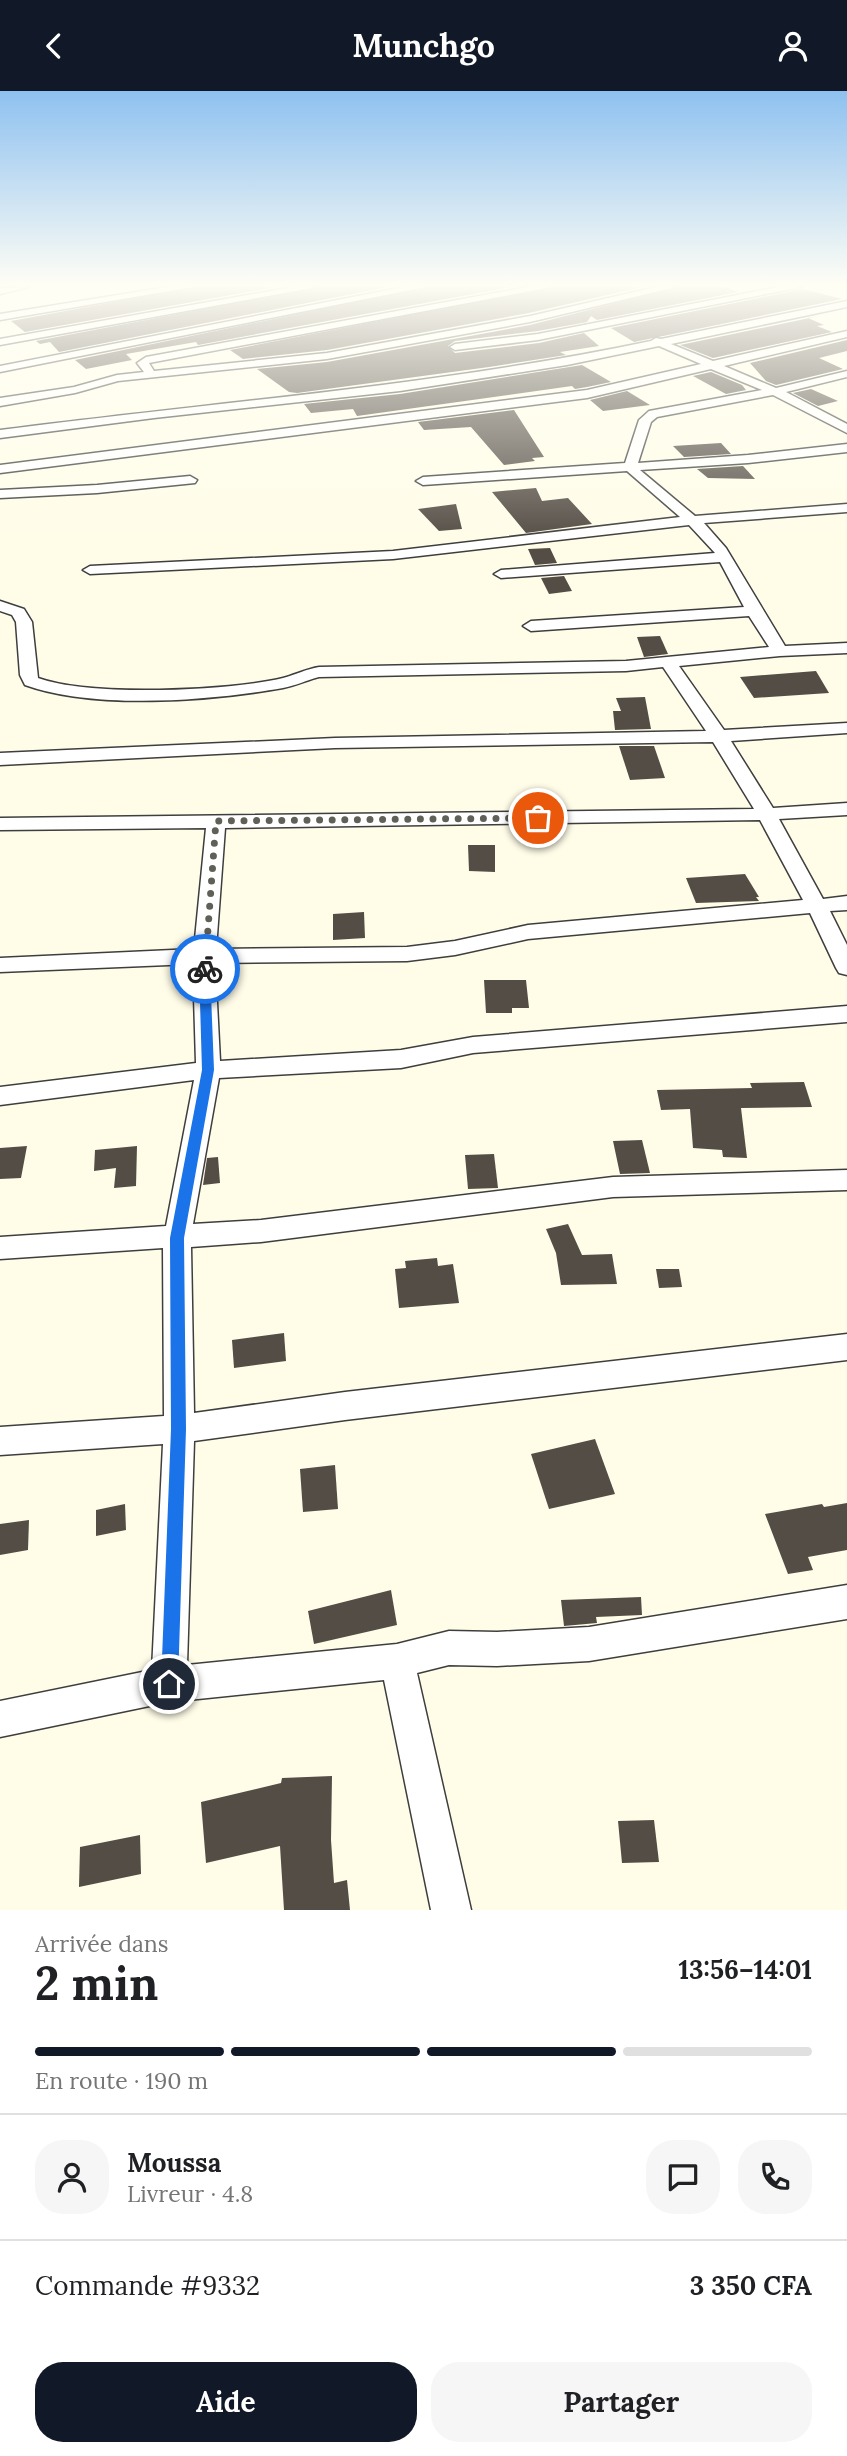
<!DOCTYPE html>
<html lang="fr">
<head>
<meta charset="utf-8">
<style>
  body { margin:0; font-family:Lora,serif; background:#f6f6f6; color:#202124; height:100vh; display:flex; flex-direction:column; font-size:26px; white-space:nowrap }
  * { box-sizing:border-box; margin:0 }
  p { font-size:23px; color:#757577 }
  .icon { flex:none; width:38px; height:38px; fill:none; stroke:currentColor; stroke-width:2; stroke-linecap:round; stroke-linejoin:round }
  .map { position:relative; height:1819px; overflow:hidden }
  .details { display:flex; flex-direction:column; background:#fff; flex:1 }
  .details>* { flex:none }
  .pin { position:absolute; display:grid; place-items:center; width:60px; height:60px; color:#fff; margin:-30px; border:4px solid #fff; border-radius:50%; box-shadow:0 2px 7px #0007 }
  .courier { position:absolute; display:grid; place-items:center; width:70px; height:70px; margin:-35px; border:5px solid #1a73e8; border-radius:50%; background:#fff; color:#222; box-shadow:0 2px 9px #0007 }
  .headline em { font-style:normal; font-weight:700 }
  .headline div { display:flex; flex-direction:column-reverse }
  .headline { display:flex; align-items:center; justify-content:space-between; height:119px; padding:0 35px }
  h1 { font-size:46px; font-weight:700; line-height:52px }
  .bar { display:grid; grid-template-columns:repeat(4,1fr); gap:10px 7px; align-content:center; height:84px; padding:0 35px }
  .bar i { height:9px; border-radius:5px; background:#e0e0e0 }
  .bar .on { background:#111827 }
  .bar p { grid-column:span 4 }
  .line { display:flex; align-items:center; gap:18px; padding:0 35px; border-top:2px solid #e0e0e0 }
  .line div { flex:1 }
  .round { display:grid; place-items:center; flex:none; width:74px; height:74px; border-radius:28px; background:#f6f6f6 }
  .cta { display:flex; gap:14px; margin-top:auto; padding:14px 35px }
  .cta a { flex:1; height:80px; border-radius:28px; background:#111827; color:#fff; font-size:28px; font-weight:700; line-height:80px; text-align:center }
  .cta a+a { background:#f6f6f6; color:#202124 }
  header { display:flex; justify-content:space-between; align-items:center; height:91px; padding:0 35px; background:#111827; color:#fff; font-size:32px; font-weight:700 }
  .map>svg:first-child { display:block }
</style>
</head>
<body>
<header><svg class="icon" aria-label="back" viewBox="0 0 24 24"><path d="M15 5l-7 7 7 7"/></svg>Munchgo<svg class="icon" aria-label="person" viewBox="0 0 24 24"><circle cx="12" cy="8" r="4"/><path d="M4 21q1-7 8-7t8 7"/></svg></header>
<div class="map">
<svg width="847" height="1819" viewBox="0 0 847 1819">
  <rect width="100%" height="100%" fill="#fffde8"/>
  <g fill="#544d46">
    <polygon points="195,196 275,196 25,241 11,230"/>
    <polygon points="319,196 388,196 59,261 50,251 40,253 36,250"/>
    <polygon points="428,196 511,196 198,254 196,251 126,263 132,269 86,278 75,269"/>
    <polygon points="554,196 642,196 529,222 327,259 243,268 230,259"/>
    <polygon points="678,196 726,196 738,201 597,229 591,225 587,231 538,240 455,250 448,255 455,262 539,252 584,242 599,255 560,261 566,264 489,276 297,302 289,301 257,278 327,271 530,234"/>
    <polygon points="803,198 842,208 634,251 611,237"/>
    <polygon points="819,225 808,227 824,234 817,235 832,241 713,267 680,254"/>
    <polygon points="847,249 847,260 819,267 843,278 776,294 766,290 750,272"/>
    <polygon points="582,274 611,291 587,296 575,298 572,295 357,325 353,318 311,322 304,313 400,303"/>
    <polygon points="711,281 742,294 746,299 726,303 693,285"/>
    <polygon points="811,298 838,310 818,315 793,302"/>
    <polygon points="627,300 650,314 603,320 590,309"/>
    <polygon points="514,319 544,366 532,367 535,370 504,374 471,336 424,339 418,331"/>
    <polygon points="721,352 731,363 684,366 673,355"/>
    <polygon points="743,375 755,388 708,387 697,378"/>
    <polygon points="536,397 542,410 568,407 592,433 526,442 492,401"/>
    <polygon points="456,413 462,438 439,440 418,418"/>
    <polygon points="550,457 557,472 535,474 528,458"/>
    <polygon points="564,485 572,500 549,503 541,487"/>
    <polygon points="660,545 668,563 644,566 637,546"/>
    <polygon points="816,580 829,602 754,607 740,586"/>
    <polygon points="645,606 651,638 615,639 613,620 621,620 616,607"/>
    <polygon points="619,655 654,655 665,687 630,689"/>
    <polygon points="468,754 495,754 495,781 469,780"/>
    <polygon points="745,783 759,806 756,806 759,810 696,812 686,787"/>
    <polygon points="364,821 365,847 333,849 333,823"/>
    <polygon points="484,889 526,889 529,917 512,917 512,922 486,922"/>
    <polygon points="804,991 812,1016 741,1017 747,1067 723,1066 722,1059 693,1057 690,1018 661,1019 657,999 752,997 750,992"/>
    <polygon points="642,1049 650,1082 620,1083 613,1050"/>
    <polygon points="27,1055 21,1087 0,1088 0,1057"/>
    <polygon points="137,1055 136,1095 114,1097 116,1077 94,1080 95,1059"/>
    <polygon points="494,1063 498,1097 468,1098 465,1064"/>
    <polygon points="218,1066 220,1092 203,1094 207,1067"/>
    <polygon points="568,1133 582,1164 612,1163 617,1193 561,1194 556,1162 546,1138"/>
    <polygon points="437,1167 438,1175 453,1173 459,1212 399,1217 395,1178 406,1177 405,1170"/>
    <polygon points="656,1178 679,1178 682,1196 659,1197"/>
    <polygon points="284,1242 286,1270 234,1277 232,1249"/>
    <polygon points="595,1348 615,1403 549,1418 531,1363"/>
    <polygon points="335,1374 338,1418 303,1421 300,1378"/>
    <polygon points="847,1412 847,1459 808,1466 813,1479 788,1483 765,1423 822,1413 824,1416"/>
    <polygon points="125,1413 126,1439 96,1445 96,1419"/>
    <polygon points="29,1429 28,1459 0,1464 0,1433"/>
    <polygon points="391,1499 397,1534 314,1553 308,1520"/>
    <polygon points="641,1506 642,1524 596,1526 597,1532 564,1535 561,1509"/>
    <polygon points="332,1685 331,1749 334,1792 347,1789 350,1819 284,1819 280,1755 206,1772 201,1711 281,1692 282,1687"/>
    <polygon points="654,1729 659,1771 622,1772 618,1730"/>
    <polygon points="140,1744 141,1783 79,1796 80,1756"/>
  </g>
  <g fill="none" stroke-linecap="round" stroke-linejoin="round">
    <g stroke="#3e3e3e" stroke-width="3">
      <g id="minor">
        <polygon points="29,196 0,203 0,197"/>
        <polygon points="167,196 193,196 0,229 0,223"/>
        <polygon points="293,196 317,196 0,254 0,248"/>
        <polygon points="404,196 426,196 0,281 0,275"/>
        <polygon points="528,196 552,196 149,272 154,280 327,262 530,225 656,196 676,196 530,231 327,268 118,290 75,302 0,315 0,307 74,296 117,284 144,281 137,272 146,266"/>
        <polygon points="778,196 801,196 538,249 455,259 450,256 455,253 538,243"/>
        <path d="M847,210V216L671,253L713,270L847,240V246L724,275L776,297L847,280V286L786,301L847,333V342L773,304L657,326L651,331L638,372L748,364L847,353V361L748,372L640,379L695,425L847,413V421L704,432L726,457L785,555L847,552V562L780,565L679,575L724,639L847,632V642L731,650L773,717L847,712V724L779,728L823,808L847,805V819L830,820L847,854V884L839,882L836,877L810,822L528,848L455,864L407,870L215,872L220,970L401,959L473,946L847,915V931L473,962L401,977L219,987L193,1133L261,1129L613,1086L847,1079V1099L613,1106L261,1151L191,1156L194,1322L345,1301L847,1243V1269L345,1329L194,1350L187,1574L397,1553L449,1540L497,1541L589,1536L847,1494V1528L589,1570L497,1575L449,1574L417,1582L471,1819H431L384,1589L169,1611L0,1646V1610L152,1579L163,1353L0,1364V1336L164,1325L163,1157L0,1168V1146L166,1135L194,989L0,1014V996L196,972L193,873L0,881V867L194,858L206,737L0,739V727L754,718L713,651L335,657L0,674V662L335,647L706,640L663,576L626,580L319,586C307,589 295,595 283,597C210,610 94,619 25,594L20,584L16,531L12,524L0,520V510L24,518L32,531L38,587C91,606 227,600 283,587C295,584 306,578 319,576L626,570L769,556L749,525L531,540L523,535L531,530L744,516L720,471L501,487L494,483L501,479L715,462L689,434L393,468L90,483L83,479L90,475L393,460L680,426L627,380L423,394L416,390L423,386L625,372L639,329L649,320L762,299L711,278L587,307L0,382V374L587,299L701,273L659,255L567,274L400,300L154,327L0,347V339C217,311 436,295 651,250L656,247L661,248ZM760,729L803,809L528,834L455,850L407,856L216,858L225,737Z"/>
        <polygon points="190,385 197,389 195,392 97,402 0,407 0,399 97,394"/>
      </g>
    </g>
    <use href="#minor" fill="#fff" fill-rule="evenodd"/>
  </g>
  <linearGradient id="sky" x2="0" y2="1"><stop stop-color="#8ec1f0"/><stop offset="0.43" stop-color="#fffef5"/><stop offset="1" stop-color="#fffef5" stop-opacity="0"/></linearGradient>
  <rect width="847" height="451" fill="url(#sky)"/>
  <polygon fill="#1a73e8" points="205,874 210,878 214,979 184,1147 186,1338 178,1593 176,1599 169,1601 163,1599 161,1593 171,1338 170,1147 202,979 199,878"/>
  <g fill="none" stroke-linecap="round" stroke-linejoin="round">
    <polyline stroke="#606058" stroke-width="7" stroke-dasharray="0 12.6" points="205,878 216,730 538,727"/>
  </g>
</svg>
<div class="pin" style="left:538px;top:727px;background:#ea580c"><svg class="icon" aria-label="bag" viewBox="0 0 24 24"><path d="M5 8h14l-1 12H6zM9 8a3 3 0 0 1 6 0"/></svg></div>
<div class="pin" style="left:169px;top:1593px;background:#1f2937"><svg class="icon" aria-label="home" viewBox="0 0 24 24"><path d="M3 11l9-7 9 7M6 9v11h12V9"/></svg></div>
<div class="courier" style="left:205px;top:878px"><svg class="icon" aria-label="bike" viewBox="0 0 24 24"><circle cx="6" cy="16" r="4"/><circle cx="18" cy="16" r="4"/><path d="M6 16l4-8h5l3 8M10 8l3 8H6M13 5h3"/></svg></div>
</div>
<section class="details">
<div class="headline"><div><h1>2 min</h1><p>Arrivée dans</p></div><em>13:56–14:01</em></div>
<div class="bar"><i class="on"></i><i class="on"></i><i class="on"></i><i></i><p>En route · 190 m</p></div>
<div class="line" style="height:126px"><a class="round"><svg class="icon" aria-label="person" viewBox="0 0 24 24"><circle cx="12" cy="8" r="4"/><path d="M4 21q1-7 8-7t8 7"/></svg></a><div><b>Moussa</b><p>Livreur · 4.8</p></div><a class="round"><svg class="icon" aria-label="chat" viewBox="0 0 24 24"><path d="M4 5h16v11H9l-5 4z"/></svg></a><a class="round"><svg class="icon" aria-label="phone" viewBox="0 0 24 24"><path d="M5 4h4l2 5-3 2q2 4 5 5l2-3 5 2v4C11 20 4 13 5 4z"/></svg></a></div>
<div class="line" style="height:91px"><div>Commande #9332</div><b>3 350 CFA</b></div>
<div class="cta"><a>Aide</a><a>Partager</a></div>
</section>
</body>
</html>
